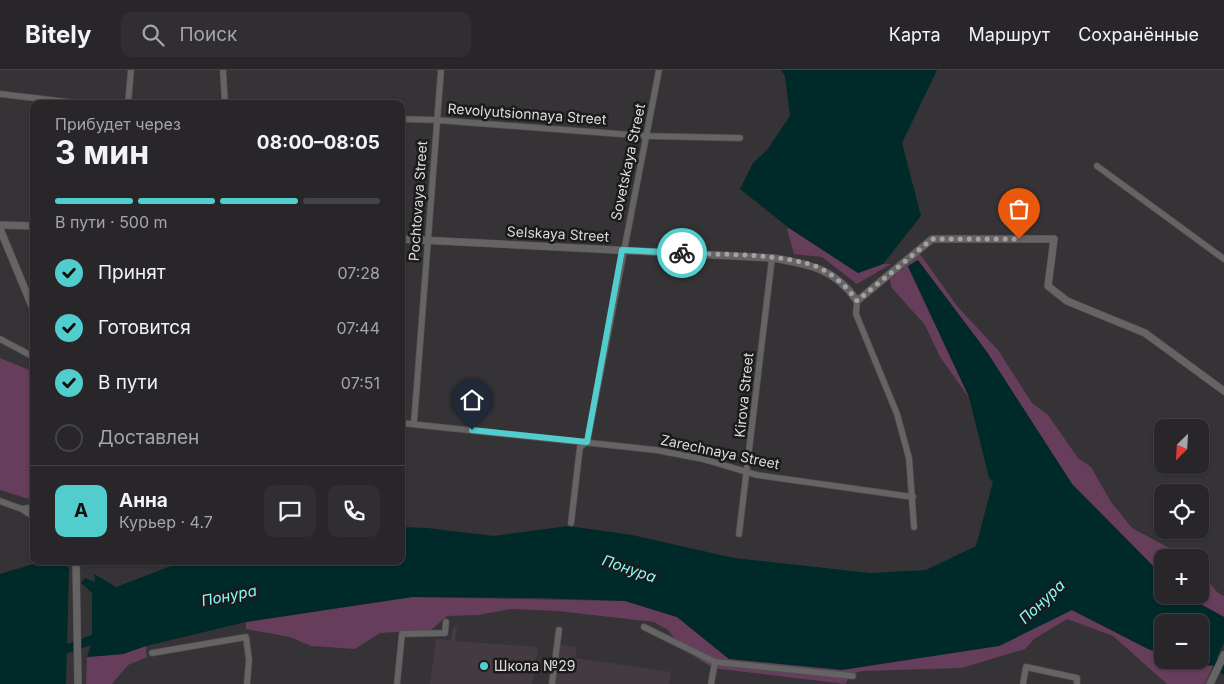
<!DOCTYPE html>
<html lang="ru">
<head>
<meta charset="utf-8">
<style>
  body { margin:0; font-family:Inter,sans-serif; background:#302e30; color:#f1f3f6; height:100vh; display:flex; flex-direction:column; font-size:19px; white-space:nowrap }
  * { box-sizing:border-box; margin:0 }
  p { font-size:16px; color:#a5a5a8 }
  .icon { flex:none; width:28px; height:28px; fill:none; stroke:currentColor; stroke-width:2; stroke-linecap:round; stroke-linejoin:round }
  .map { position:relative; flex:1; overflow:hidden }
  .drawer { position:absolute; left:30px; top:30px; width:375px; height:465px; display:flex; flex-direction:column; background:#282628; border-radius:10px; box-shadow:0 1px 4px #0004,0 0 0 1px #444345 }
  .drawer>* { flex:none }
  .needle { width:32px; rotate:204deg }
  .tools { position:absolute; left:1154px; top:349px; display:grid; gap:10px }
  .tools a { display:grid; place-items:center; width:55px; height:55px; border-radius:10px; background:#282628; box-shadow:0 1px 4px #0004,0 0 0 1px #444345; font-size:25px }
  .pin { position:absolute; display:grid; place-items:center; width:42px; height:42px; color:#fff; margin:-51px -21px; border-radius:50% 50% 50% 0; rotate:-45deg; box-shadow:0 0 5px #0007 }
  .pin .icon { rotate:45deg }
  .courier { position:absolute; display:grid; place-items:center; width:50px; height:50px; margin:-25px; border:4px solid #52cdce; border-radius:50%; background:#fff; color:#222; box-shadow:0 1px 6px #0007 }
  .headline em { font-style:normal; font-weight:700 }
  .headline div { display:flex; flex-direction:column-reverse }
  .headline { display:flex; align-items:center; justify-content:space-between; height:85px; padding:0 25px }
  h1 { font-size:32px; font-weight:700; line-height:38px }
  .bar { display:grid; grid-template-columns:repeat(4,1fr); gap:8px 5px; align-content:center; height:60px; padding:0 25px }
  .bar i { height:6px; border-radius:4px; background:#444345 }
  .bar .selected { background:#52cdce }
  .bar p { grid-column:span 4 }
  .line { display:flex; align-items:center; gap:12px; padding:0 25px; border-top:1px solid #444345 }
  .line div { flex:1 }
  .round { display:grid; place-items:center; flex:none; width:52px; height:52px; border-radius:10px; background:#302e30 }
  ol { padding:0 25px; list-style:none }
  li { display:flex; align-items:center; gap:15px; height:55px }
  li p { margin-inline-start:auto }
  li .icon { padding:5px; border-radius:50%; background:#52cdce; color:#111; stroke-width:4 }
  li:last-child { color:#a5a5a8 }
  li i { width:28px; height:28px; border:2px solid #444345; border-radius:50% }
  header { display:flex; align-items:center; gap:30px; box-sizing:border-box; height:70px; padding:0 25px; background:#282628; border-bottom:1px solid #444345 }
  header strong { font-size:24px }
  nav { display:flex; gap:28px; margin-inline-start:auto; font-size:18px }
  .search { width:350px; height:45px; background:#302e30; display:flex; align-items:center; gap:12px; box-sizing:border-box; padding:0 18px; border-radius:10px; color:#a5a5a8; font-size:19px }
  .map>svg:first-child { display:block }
</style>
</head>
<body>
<header>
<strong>Bitely</strong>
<div class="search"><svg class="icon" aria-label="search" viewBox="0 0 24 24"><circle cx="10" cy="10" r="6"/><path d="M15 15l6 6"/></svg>Поиск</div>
<nav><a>Карта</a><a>Маршрут</a><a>Сохранённые</a></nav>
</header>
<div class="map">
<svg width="1224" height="614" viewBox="0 0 1224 614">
  <rect width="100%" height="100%" fill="#353335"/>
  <g fill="#433b40">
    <polygon points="453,557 457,557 455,571 538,577 532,614 430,614 436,569 451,570"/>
    <polygon points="560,575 577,577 575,588 671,602 669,614 555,614"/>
  </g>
  <g fill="#663d5b">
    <polygon points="789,158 858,203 883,194 891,194 857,214 822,187 794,184 787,159"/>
    <polygon points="920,184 957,236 998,280 1032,333 1048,345 1078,388 1091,397 1111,432 1132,458 1186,487 1162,488 1162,505 1072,414 987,282 917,190 908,197 970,329 940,287 925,255 891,217 890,209"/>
    <polygon points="0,288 34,302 32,430 0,420"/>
    <polygon points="1200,501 1218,523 1224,526 1224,547 1184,525 1200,525"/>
    <polygon points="412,527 626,531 677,547 729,589 999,576 1072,540 1148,579 1162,584 1162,590 1181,590 1193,598 1213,595 1205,614 1167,614 1113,566 1067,549 1034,569 1025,579 962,598 862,601 852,604 845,614 713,598 683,579 668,560 654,552 558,541 512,539 478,545 447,546 431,560 380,563 355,579 311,576 290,567 246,559 246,552"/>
    <polygon points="146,576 147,587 128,595 112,614 86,614 87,587 123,584"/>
  </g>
  <g fill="#00292a">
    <polygon points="781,0 937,0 902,73 921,146 883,194 858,203 789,158 740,119 753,93 767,80 790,46 785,6"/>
    <polygon points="918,190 987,282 1072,414 1162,505 1162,525 1184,525 1224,547 1224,573 1213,595 1193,598 1181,590 1200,590 1200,552 1162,552 1162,584 1148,579 1072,540 999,576 842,600 729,589 677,547 625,531 540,528 412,527 246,552 146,576 123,584 87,587 92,572 92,523 81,513 85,508 95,512 94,504 116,517 184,491 401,491 401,457 427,458 494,466 568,456 632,465 734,488 870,503 926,500 976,476 993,412 989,408 969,327 908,196"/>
    <polygon points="43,491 59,491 69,498 66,614 0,614 0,504"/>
  </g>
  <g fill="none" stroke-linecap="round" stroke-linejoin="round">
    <g stroke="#00292a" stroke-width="9">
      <polyline points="1200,578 1224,600"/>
      <polyline points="56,583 102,566"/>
    </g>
    <g stroke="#535152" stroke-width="7">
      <g id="minor">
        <polyline points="223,0 225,34"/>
        <polyline points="0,24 85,34"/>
        <polyline points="128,34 131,0"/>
        <polyline points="401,49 436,50 646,66 740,68"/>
        <polyline points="1097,96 1224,189"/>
        <polyline points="857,231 856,244 897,344 909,388 914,457"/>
        <polyline points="0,269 34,287"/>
        <polyline points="401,353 656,380 703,389 757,405 913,427"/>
        <polyline points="414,353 441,0"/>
        <polyline points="0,431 22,439 34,437"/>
        <polyline points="22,439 34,447"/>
        <polyline points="571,453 580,377 587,372 659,0"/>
        <polyline points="739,464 772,188"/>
        <polyline points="644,557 715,592 853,606"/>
        <polyline points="152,583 246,567 249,590 247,614"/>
        <polyline points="397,614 402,564 445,563 446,552"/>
        <polyline points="552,614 559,560"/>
        <polyline points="711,614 715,592"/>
        <polyline points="1023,614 1026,597 1077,608 1077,614"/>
      </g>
    </g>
    <g stroke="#535152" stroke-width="8">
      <g id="tertiary">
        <polyline points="0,155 34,156"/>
        <polyline points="0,159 34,241"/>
        <path d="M401,169L772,188C808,194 835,198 857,231L932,169H1054L1048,216L1067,231L1145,263L1224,321"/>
        <polyline points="76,491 78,614"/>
        <polyline points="1210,614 1224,585"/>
      </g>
    </g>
    <use href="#minor" stroke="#666365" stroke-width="5.5"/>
    <use href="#tertiary" stroke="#666365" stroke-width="7"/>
  </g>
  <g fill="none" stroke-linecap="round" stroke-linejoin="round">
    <path stroke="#a3a1a2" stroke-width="5" stroke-dasharray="0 9" d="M682,183C723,185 769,183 809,194C828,199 847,216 857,231L932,169H1019"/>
    <polyline stroke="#52cdce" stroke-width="6" points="472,360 587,372 622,180 682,183"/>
  </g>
  <circle fill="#52cdce" stroke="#1c1b1c" stroke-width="2" cx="484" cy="596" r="5"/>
  <g text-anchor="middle" stroke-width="5" stroke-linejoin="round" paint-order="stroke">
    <g font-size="14" fill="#dedcdd" stroke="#1c1b1c">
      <text transform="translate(527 44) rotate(4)" y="5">Revolyutsionnaya Street</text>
      <text transform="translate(628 92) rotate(-78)" y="5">Sovetskaya Street</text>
      <text transform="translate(418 131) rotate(-86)" y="5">Pochtovaya Street</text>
      <text transform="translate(558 164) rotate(3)" y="5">Selskaya Street</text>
      <text transform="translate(744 325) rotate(-84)" y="5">Kirova Street</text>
      <text transform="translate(720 382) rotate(12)" y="5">Zarechnaya Street</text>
    </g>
    <g font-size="14" fill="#dedcdd" stroke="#1c1b1c" text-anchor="start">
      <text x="494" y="601">Школа №29</text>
    </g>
    <g font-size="15" font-style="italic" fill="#85fafb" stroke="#1c1b1c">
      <text transform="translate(629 499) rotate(19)" y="5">Понура</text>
      <text transform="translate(229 526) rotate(-11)" y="5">Понура</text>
      <text transform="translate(1042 532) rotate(-43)" y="5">Понура</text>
    </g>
  </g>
</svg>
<div class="tools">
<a><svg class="needle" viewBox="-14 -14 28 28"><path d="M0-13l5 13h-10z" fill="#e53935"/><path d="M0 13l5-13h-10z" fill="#a5a5a8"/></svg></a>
<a><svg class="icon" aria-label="locate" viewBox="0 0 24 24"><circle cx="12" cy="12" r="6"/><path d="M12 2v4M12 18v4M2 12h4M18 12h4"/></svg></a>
<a>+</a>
<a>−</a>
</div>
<div class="pin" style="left:1019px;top:169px;background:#ea580c"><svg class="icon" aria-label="bag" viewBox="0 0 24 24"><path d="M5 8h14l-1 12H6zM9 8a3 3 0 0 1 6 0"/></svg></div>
<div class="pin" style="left:472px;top:360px;background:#1f2937"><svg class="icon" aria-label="home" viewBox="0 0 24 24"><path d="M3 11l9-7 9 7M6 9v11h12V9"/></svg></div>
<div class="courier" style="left:682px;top:183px"><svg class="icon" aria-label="bike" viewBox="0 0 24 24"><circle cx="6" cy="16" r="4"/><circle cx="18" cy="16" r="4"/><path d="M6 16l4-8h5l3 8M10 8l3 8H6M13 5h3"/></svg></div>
<section class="drawer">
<div class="headline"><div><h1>3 мин</h1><p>Прибудет через</p></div><em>08:00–08:05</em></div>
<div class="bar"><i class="selected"></i><i class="selected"></i><i class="selected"></i><i></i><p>В пути · 500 m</p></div>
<ol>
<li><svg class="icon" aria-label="check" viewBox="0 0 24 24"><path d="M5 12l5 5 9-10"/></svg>Принят<p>07:28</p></li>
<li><svg class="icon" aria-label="check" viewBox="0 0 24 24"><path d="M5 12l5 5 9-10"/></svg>Готовится<p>07:44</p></li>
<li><svg class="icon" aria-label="check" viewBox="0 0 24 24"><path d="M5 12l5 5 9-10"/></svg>В пути<p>07:51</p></li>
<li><i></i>Доставлен</li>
</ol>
<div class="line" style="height:90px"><b class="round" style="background:#52cdce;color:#111">А</b><div><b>Анна</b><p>Курьер · 4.7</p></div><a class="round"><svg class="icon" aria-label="chat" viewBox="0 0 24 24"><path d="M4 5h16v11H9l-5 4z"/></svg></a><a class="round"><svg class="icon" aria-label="phone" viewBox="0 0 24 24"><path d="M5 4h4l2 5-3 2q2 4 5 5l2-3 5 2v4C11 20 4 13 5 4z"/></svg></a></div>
</section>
</div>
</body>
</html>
